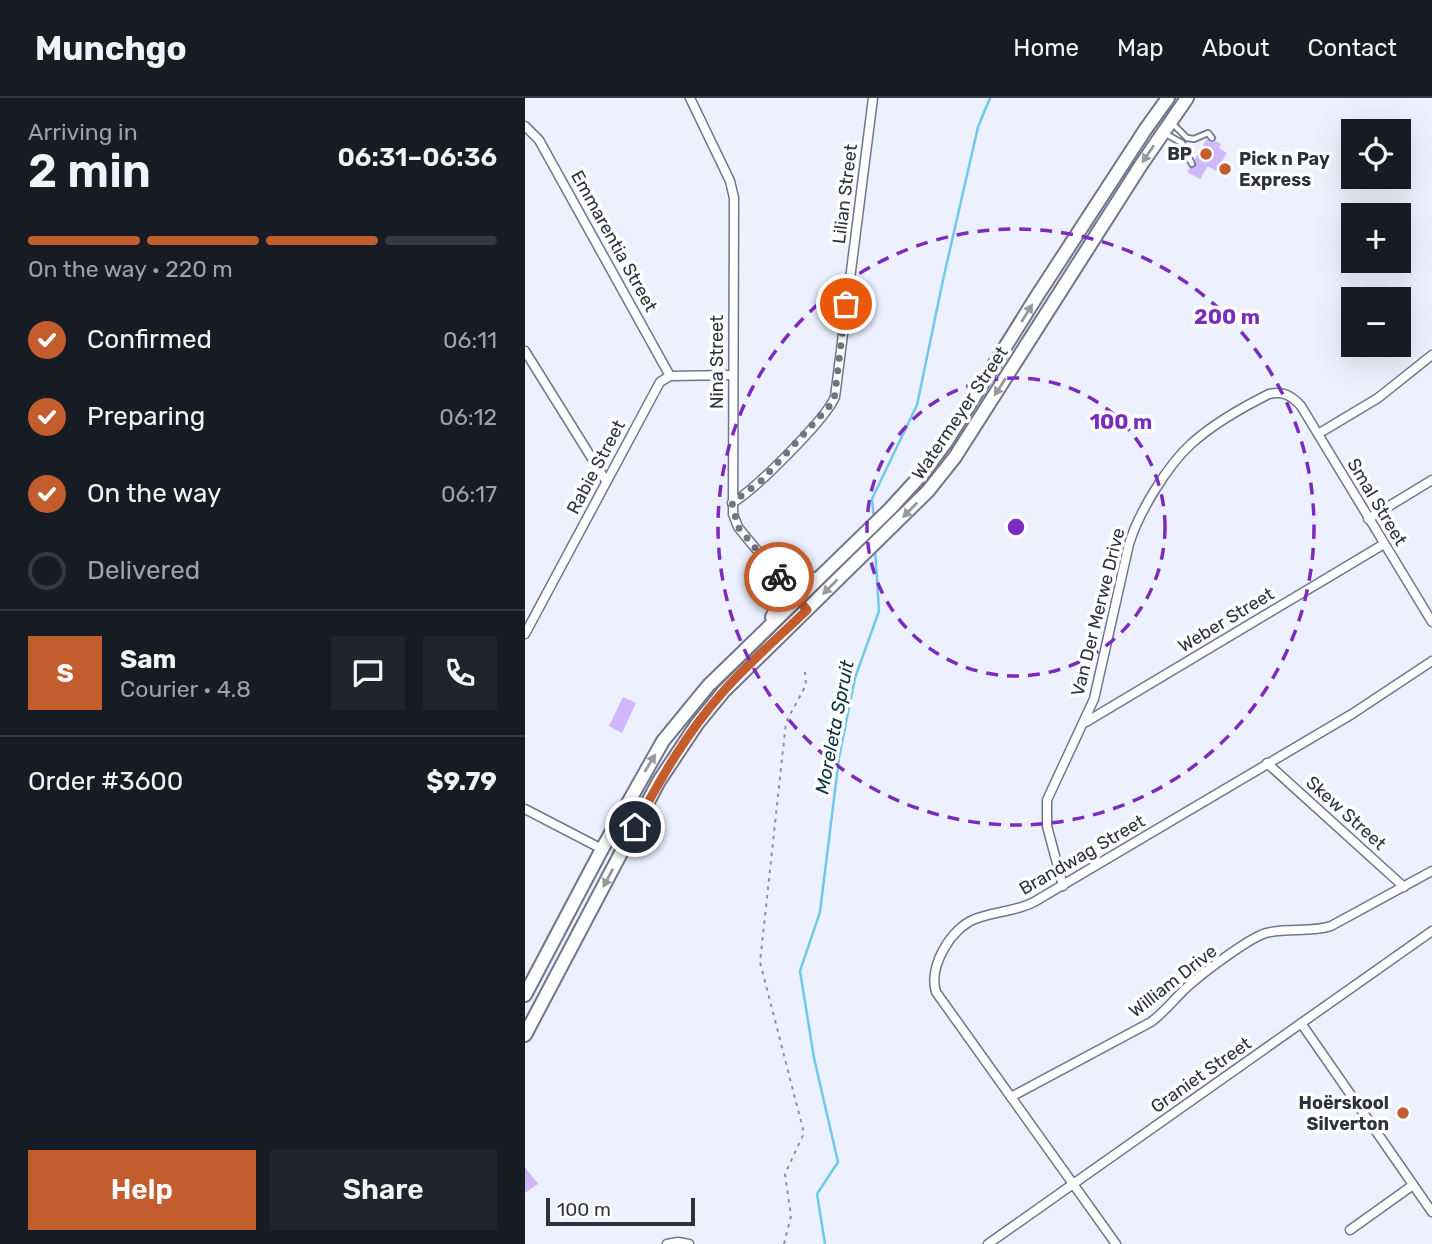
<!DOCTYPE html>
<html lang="en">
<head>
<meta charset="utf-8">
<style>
  body { margin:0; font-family:Rubik,sans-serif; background:#20242c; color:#f1f3f6; height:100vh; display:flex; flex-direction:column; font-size:26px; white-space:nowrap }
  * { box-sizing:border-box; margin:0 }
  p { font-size:23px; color:#9ea1a6 }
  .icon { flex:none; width:38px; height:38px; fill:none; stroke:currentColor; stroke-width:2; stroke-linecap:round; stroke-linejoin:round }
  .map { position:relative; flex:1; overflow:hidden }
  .side { display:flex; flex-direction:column; background:#171b24; width:525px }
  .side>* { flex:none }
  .buttons { position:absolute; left:816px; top:21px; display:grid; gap:14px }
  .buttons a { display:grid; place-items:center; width:70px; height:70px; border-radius:0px; background:#171b24; box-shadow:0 7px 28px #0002; font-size:35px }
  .scale { position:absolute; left:21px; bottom:18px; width:149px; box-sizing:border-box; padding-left:7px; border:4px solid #30323b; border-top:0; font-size:19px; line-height:24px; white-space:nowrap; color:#30323b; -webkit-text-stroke:5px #fff; paint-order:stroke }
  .pin { position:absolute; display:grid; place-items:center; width:60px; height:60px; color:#fff; margin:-30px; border:4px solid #fff; border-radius:50%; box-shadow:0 2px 7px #0007 }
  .courier { position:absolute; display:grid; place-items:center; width:70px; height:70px; margin:-35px; border:5px solid #c35d2d; border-radius:50%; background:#fff; color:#222; box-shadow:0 2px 9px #0007 }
  .headline em { font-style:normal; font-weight:600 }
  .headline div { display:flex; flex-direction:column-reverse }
  .headline { display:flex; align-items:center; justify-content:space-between; height:119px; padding:0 28px }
  h1 { font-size:46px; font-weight:600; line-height:52px }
  .bar { display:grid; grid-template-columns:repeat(4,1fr); gap:10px 7px; align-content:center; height:84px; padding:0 28px }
  .bar i { height:9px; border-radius:5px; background:#363941 }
  .bar .on { background:#c35d2d }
  .bar p { grid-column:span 4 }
  .line { display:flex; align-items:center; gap:18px; padding:0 28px; border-top:2px solid #363941 }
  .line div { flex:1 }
  .round { display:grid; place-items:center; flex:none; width:74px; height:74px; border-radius:0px; background:#20242c }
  ol { padding:0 28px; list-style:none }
  li { display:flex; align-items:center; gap:21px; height:77px }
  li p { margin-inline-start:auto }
  li .icon { padding:7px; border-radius:50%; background:#c35d2d; color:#fff; stroke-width:4 }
  li:last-child { color:#9ea1a6 }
  li i { width:38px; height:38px; border:4px solid #363941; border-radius:50% }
  .action { display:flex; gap:14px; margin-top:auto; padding:14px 28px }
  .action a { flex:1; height:80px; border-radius:0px; background:#c35d2d; color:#fff; font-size:28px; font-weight:600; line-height:80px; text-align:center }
  .action a+a { background:#20242c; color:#f1f3f6 }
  header { display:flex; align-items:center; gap:42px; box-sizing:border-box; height:98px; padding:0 35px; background:#171b24; border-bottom:2px solid #363941 }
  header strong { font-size:33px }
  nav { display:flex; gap:38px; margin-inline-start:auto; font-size:24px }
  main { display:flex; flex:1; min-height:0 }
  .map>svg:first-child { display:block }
</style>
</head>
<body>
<header>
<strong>Munchgo</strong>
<nav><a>Home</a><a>Map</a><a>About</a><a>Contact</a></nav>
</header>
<main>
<section class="side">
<div class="headline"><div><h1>2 min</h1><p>Arriving in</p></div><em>06:31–06:36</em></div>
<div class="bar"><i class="on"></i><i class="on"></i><i class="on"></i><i></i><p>On the way · 220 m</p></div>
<ol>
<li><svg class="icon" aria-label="check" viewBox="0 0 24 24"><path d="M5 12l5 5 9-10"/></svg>Confirmed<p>06:11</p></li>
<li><svg class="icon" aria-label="check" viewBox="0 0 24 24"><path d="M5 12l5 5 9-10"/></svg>Preparing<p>06:12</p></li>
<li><svg class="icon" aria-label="check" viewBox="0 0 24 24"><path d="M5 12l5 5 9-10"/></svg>On the way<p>06:17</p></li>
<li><i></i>Delivered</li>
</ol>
<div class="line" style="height:126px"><b class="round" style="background:#c35d2d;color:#fff">S</b><div><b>Sam</b><p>Courier · 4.8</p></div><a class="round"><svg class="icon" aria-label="chat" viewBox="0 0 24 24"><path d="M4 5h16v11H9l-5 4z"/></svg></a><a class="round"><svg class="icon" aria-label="phone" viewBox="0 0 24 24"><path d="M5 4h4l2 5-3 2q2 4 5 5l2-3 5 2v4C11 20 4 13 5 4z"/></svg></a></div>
<div class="line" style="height:91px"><div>Order #3600</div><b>$9.79</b></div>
<div class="action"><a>Help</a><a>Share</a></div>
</section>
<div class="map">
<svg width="907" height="1146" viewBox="0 0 907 1146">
  <rect width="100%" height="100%" fill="#edf0ff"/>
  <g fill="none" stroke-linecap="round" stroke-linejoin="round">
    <g stroke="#6fc9ea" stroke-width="2.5">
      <polyline points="349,422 347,401 392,307 418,182 453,29 465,0"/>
      <polyline points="300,1146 292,1096 313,1064 289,960 275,873 295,814 314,660 330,580 354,513 350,450"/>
    </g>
  </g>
  <g fill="#d0b7fb">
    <polygon points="682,41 686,45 691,43 696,46 694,50 702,55 691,73 683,68 675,81 662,74 665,70 671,68 670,61"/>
    <polygon points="98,599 111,605 97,635 84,628"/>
    <polygon points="0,1069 13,1086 0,1095"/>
  </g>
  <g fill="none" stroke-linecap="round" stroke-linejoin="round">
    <g stroke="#71768c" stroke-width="8">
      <g id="lane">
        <polyline points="646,24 662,40 669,41 683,35 687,40"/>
        <polyline points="639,35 657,45 667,66"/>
      </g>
    </g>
    <g stroke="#71768c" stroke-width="11">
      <g id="street">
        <polyline points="165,0 205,83 209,100 208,416 213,429 221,439 282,512"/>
        <polyline points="0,28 14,42 145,278"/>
        <polyline points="0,253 81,383"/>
        <polyline points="793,336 853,300 907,257"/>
        <path d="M207,405C229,393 301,321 310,299L348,0"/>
        <polyline points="843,421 907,382"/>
        <polyline points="0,536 135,284 145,278 208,277"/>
        <polyline points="561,624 859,446"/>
        <polyline points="742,665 879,789"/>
        <polyline points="0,711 77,751"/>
        <path d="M538,788L522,728V702L569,601L604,446C614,414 642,368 666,346C688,326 718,309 744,296C758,293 766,297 776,308L907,524"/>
        <polyline points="776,925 907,1114"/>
        <path d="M486,999L626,924C638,915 646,905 657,894C672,879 722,841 741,835C763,829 785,835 806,828L907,773"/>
        <polyline points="825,1132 888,1087"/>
        <polyline points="142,1146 153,1144 164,1146"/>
        <polyline points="463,1146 907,833"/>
        <path d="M591,1146L411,894C403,869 426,830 450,821C470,813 490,814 509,804L827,616L907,563"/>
      </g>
    </g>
    <g stroke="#71768c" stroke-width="16">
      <g id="secondary">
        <polyline points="247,470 264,479 292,481"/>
        <path d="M247,519C257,503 256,490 249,473"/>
        <polyline points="0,897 77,751 138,643 183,588 365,411 398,375 421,344 512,198 620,32 643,0"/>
        <polyline points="0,937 134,683 172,626 199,593 403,393 430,359 616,67 662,0"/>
      </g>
    </g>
    <polyline stroke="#8e909c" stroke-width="2" stroke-dasharray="3.5 5" stroke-linecap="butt" points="259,1146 266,1118 260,1076 279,1035 235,864 261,624 281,587 280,574"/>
    <use href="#lane" stroke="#fff" stroke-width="4.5"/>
    <use href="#street" stroke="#fff" stroke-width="8"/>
    <use href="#secondary" stroke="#fff" stroke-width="12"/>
  </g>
  <defs><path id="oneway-solid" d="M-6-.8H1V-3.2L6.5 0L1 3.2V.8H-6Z" transform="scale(1.75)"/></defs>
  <g fill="#98989d">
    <use href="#oneway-solid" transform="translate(623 56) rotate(124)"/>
    <use href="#oneway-solid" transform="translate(502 215) rotate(-58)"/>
    <use href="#oneway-solid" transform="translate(475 289) rotate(123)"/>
    <use href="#oneway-solid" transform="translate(385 412) rotate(134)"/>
    <use href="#oneway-solid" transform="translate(305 489) rotate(135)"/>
    <use href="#oneway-solid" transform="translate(125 665) rotate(-59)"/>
    <use href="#oneway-solid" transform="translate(83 780) rotate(118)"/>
  </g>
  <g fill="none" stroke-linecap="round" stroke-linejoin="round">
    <polyline stroke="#727480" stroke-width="7" stroke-dasharray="0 12.6" points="254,479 213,429 207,405 236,383 309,303 321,206"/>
    <path stroke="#c35d2d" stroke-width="9" d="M110,729C135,681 161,636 197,595C223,565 254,539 282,512L254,479"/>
  </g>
  <g fill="none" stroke="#7b2cbf" stroke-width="3.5" stroke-dasharray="12 9">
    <circle cx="491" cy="429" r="149"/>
    <circle cx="491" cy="429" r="298"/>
  </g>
  <g fill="#c35d2d" stroke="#fff" stroke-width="2.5">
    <circle cx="681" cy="56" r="7"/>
    <circle cx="700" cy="71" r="7"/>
    <circle cx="878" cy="1015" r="7"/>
  </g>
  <g text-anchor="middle" stroke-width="7" stroke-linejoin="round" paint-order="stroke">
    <g font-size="18" font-weight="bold" fill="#30323b" stroke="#fff" text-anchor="end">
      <text x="667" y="62">BP</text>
      <text x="714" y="67" text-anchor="start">Pick n Pay<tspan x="714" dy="21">Express</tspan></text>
      <text x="864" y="1011">Hoërskool<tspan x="864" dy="21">Silverton</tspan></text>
    </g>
    <g font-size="18" fill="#30323b" stroke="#fff">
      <text transform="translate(320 96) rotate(-83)" y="6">Lilian Street</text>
      <text transform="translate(89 143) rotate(61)" y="6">Emmarentia Street</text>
      <text transform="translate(192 264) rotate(-90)" y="6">Nina Street</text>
      <text transform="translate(435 315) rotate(-56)" y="6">Watermeyer Street</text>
      <text transform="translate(71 369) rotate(-62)" y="6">Rabie Street</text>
      <text transform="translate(852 404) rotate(59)" y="6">Smal Street</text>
      <text transform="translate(573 514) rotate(-76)" y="6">Van Der Merwe Drive</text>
      <text transform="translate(701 522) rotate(-31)" y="6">Weber Street</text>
      <text transform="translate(821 715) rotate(42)" y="6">Skew Street</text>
      <text transform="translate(557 757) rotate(-30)" y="6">Brandwag Street</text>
      <text transform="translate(648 883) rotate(-38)" y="6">William Drive</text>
      <text transform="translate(676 977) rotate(-35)" y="6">Graniet Street</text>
    </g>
    <g font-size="19" font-style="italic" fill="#06323f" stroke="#fff">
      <text transform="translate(309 629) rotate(-79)" y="7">Moreleta Spruit</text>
    </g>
  </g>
  <circle cx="491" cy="429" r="10" fill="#7b2cbf" stroke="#fff" stroke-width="3.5"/>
  <g font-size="21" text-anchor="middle" font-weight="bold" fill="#7b2cbf" stroke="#fff" stroke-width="7" stroke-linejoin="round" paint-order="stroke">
    <text x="702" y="226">200 m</text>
    <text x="596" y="331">100 m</text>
  </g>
</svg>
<div class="buttons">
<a><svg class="icon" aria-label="locate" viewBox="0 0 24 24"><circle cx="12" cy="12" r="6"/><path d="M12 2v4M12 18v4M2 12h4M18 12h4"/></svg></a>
<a>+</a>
<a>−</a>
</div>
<div class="scale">100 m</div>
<div class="pin" style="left:321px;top:206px;background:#ea580c"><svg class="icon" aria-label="bag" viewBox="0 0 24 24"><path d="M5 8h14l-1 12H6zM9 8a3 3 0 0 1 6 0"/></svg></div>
<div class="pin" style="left:110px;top:729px;background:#1f2937"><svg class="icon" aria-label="home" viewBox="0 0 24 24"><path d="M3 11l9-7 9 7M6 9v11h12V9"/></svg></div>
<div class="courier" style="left:254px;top:479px"><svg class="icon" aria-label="bike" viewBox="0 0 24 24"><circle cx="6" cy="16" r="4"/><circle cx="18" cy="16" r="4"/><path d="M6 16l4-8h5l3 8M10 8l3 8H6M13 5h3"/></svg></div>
</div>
</main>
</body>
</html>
